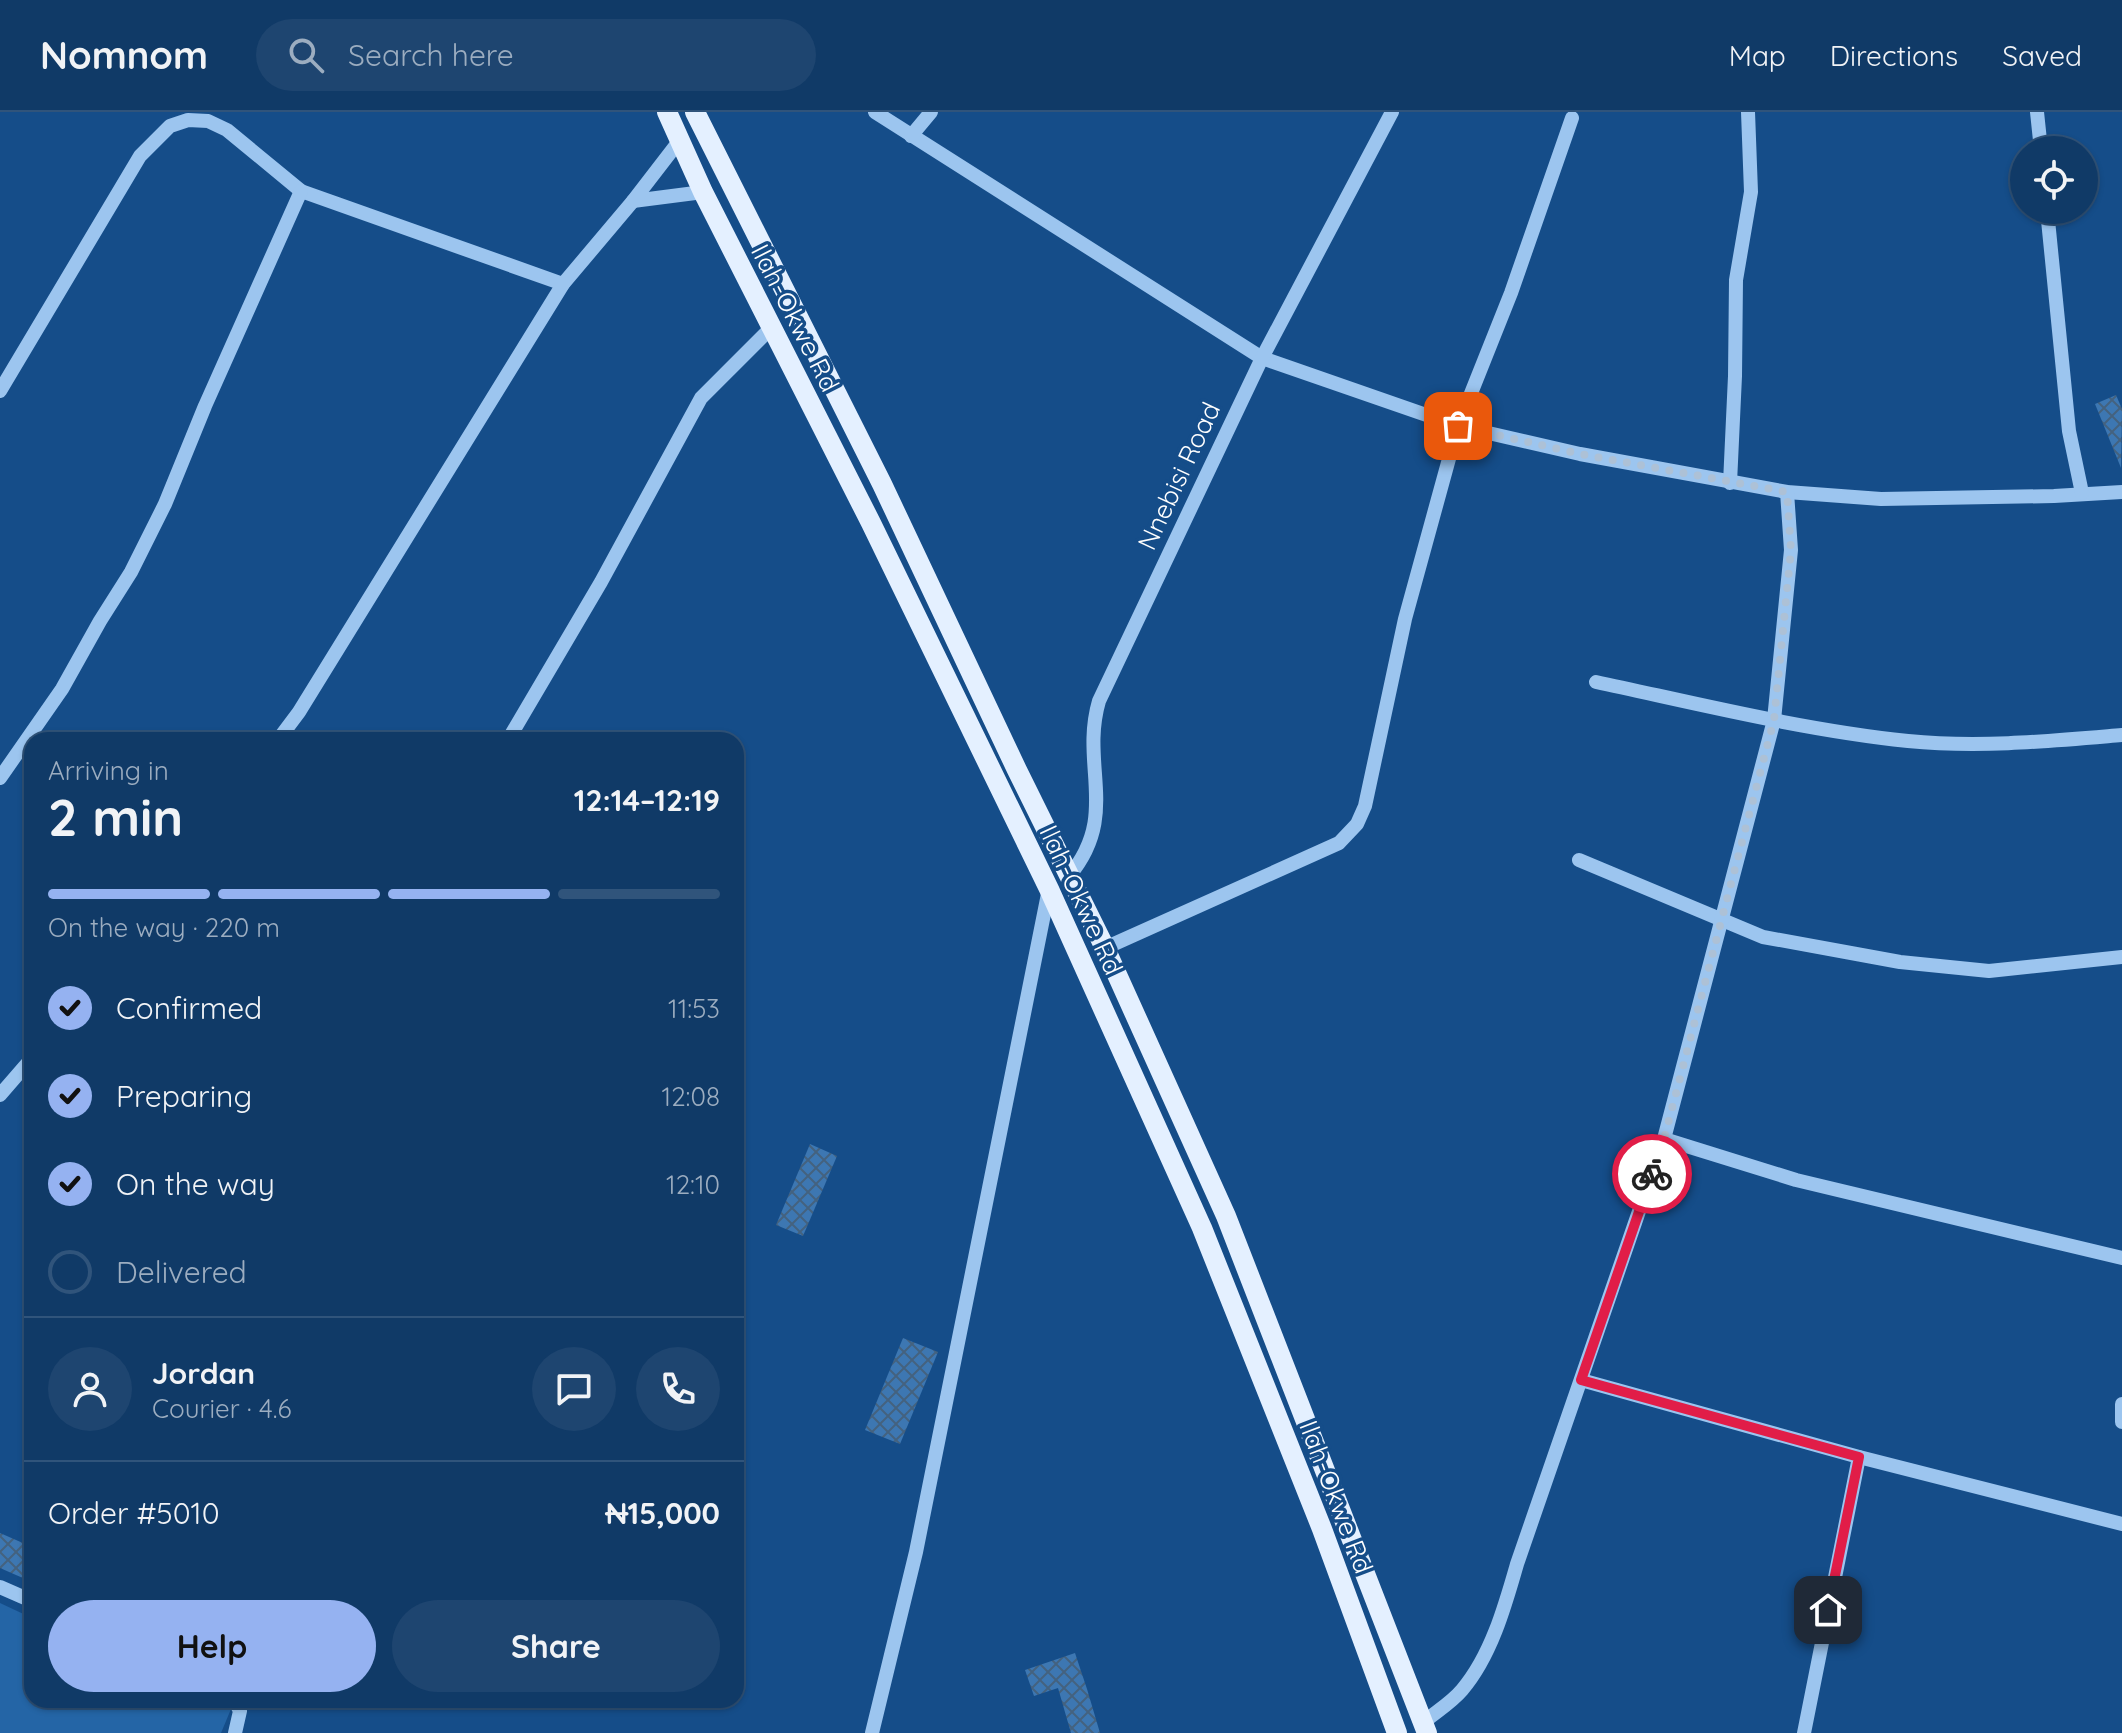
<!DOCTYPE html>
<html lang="en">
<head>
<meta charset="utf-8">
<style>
  body { margin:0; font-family:Quicksand,sans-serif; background:#1e4570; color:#f1f3f6; height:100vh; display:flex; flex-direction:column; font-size:30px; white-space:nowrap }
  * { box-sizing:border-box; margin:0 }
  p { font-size:26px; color:#9cadc0 }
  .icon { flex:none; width:44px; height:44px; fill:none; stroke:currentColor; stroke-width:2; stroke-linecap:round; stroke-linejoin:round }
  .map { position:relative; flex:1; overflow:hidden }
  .panel { position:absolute; left:24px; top:620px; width:720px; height:976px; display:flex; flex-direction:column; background:#103a67; border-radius:24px; box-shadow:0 2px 6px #0004,0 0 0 2px #30547b }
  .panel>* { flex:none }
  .fabs { position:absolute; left:2010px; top:24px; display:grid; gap:16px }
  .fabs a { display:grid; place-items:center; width:88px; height:88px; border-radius:50%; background:#103a67; box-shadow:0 2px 6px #0004,0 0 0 2px #30547b; font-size:40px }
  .pin { position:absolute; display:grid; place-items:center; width:68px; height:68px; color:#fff; margin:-34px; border-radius:16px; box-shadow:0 4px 12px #0006 }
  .courier { position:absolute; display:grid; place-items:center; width:80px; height:80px; margin:-40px; border:6px solid #e11d48; border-radius:50%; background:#fff; color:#222; box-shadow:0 2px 10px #0007 }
  .headline em { font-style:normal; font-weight:700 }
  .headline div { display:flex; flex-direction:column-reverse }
  .headline { display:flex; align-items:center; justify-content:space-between; height:136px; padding:0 24px }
  h1 { font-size:52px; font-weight:700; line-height:60px }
  .bar { display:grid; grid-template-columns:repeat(4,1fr); gap:12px 8px; align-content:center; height:96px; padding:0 24px }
  .bar i { height:10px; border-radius:6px; background:#30547b }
  .bar .on { background:#95b2f1 }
  .bar p { grid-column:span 4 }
  .line { display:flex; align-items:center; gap:20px; padding:0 24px; border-top:2px solid #30547b }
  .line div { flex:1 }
  .round { display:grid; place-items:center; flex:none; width:84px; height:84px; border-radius:42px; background:#1e4570 }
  ol { padding:0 24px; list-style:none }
  li { display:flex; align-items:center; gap:24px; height:88px }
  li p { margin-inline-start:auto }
  li .icon { padding:8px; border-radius:50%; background:#95b2f1; color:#111; stroke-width:4 }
  li:last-child { color:#9cadc0 }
  li i { width:44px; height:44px; border:4px solid #30547b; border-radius:50% }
  .action { display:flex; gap:16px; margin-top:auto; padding:16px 24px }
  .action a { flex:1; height:92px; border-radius:48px; background:#95b2f1; color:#111; font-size:32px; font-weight:700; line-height:92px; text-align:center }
  .action a+a { background:#1e4570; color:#f1f3f6 }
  header { display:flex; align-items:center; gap:48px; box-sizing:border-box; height:112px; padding:0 40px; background:#103a67; border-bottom:2px solid #30547b }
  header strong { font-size:38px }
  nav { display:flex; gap:44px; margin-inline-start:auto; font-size:28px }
  .search { width:560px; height:72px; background:#1e4570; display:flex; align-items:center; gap:20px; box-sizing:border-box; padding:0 28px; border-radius:44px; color:#9cadc0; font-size:30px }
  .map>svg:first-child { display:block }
</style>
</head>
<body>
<header>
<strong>Nomnom</strong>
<div class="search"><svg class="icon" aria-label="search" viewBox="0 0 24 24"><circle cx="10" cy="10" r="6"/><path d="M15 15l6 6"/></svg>Search here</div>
<nav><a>Map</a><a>Directions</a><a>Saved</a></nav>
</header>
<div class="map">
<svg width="2122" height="1621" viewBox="0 0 2122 1621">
  <defs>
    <pattern id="building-cross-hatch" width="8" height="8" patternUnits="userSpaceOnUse" patternTransform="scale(2)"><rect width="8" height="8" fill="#3d77b2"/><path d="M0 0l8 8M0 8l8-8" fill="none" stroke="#44627f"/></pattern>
  </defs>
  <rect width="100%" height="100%" fill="#154d89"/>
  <polygon fill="#2465a6" points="0,1491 32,1506 32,1588 211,1588 231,1597 221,1621 0,1621"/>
  <g fill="url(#building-cross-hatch)">
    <polygon points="2116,283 2122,297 2121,356 2095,292"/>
    <polygon points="810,1032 837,1044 803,1124 776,1113"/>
    <polygon points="903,1226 938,1240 900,1332 865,1318"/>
    <polygon points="0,1421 32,1435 32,1470 0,1456"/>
    <polygon points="1075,1541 1087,1577 1100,1621 1071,1621 1058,1576 1034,1584 1025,1558"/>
  </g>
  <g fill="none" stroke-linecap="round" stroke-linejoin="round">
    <g stroke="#9cc5ef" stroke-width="14">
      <polyline points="875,0 1262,246 1458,314 1580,342 1787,380 1881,387 2054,384 2122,380"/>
      <polyline points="2037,0 2041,38"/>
      <polyline points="911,24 931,0"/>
      <polyline points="633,89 703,80"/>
      <polyline points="2047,98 2069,319 2082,381"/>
      <polyline points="0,279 140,44 170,14 188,8 208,9 227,18 301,79 563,172"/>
      <polyline points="1730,371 1735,264 1736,168 1751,80 1748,0"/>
      <path d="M1596,570C1699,592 1803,618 1908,629C1980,636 2051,629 2122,623"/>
      <polyline points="278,628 299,600 563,172 633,89 680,28"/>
      <polyline points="508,628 601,470 701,286 770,217"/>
      <polyline points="0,666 62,577 100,509 131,460 165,392 205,294 301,79"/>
      <polyline points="1579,748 1763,825 1900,850 1989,859 2122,845"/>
      <path d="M1069,764C1120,703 1080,654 1099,589L1262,246L1392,0"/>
      <polyline points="1105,836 1339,731 1357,712 1365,694 1405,507 1458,314 1511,181 1572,6"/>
      <polyline points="0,983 32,946"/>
      <polyline points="1664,1027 1796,1068 2122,1146"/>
      <polyline points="1581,1268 1859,1345 2122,1412"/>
      <polyline points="2122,1292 2122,1310"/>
      <polyline points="0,1475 32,1489"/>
      <polyline points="234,1588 240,1599 235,1621"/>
      <path d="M1424,1610C1436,1600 1452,1590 1462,1578C1491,1544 1505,1494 1517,1452L1664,1027L1774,608L1791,438L1787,380"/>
      <polyline points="872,1621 916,1440 1049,777"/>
      <polyline points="1804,1621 1859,1345"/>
    </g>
    <g stroke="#e4f0ff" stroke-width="20">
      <polyline points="667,0 703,80 871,411 1049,777 1202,1116 1322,1417 1397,1621"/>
      <polyline points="695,0 882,372 1017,658 1105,836 1226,1104 1427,1621"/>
    </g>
  </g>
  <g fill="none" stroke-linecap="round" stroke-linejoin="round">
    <polyline stroke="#adc1d6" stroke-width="8" stroke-dasharray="0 14.4" points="1458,314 1580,342 1787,380 1791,438 1774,608 1664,1027 1652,1062"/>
    <polyline stroke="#e11d48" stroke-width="10" points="1652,1062 1581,1268 1859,1345 1828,1498"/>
  </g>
  <g text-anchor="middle" stroke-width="7" stroke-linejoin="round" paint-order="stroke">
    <g font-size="26" fill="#fff" stroke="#154d89">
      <text transform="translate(795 206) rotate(63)" y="9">Ilah-Okwe Rd</text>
      <text transform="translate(1179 364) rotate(-65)" y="9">Nnebisi Road</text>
      <text transform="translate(1081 788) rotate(65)" y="9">Ilah-Okwe Rd</text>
      <text transform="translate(1336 1385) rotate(69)" y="9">Ilah-Okwe Rd</text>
    </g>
  </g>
</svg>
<div class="fabs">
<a><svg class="icon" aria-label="locate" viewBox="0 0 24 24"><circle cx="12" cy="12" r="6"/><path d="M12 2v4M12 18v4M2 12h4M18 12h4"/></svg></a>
</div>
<div class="pin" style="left:1458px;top:314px;background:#ea580c"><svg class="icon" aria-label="bag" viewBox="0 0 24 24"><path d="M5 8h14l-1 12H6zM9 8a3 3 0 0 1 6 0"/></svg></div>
<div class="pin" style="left:1828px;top:1498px;background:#1f2937"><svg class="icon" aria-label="home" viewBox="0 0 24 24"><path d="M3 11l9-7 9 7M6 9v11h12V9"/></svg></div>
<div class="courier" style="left:1652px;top:1062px"><svg class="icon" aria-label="bike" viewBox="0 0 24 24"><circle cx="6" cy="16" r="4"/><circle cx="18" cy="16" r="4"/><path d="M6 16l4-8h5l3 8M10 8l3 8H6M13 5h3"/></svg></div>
<section class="panel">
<div class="headline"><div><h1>2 min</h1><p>Arriving in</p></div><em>12:14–12:19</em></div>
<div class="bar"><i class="on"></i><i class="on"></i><i class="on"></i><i></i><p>On the way · 220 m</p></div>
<ol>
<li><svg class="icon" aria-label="check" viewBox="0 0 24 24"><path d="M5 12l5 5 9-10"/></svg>Confirmed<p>11:53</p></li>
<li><svg class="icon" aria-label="check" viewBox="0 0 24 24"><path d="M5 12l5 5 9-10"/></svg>Preparing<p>12:08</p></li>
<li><svg class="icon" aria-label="check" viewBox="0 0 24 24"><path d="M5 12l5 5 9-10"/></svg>On the way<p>12:10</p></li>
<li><i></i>Delivered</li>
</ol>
<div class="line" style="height:144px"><a class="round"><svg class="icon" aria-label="person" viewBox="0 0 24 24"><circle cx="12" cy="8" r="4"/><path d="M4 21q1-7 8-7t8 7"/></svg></a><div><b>Jordan</b><p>Courier · 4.6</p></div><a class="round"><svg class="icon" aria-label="chat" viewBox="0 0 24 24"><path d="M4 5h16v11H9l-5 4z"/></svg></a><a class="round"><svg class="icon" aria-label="phone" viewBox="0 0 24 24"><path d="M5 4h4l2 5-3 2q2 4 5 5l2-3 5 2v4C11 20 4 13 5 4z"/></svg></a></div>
<div class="line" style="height:104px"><div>Order #5010</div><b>₦15,000</b></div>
<div class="action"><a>Help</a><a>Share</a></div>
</section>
</div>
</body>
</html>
